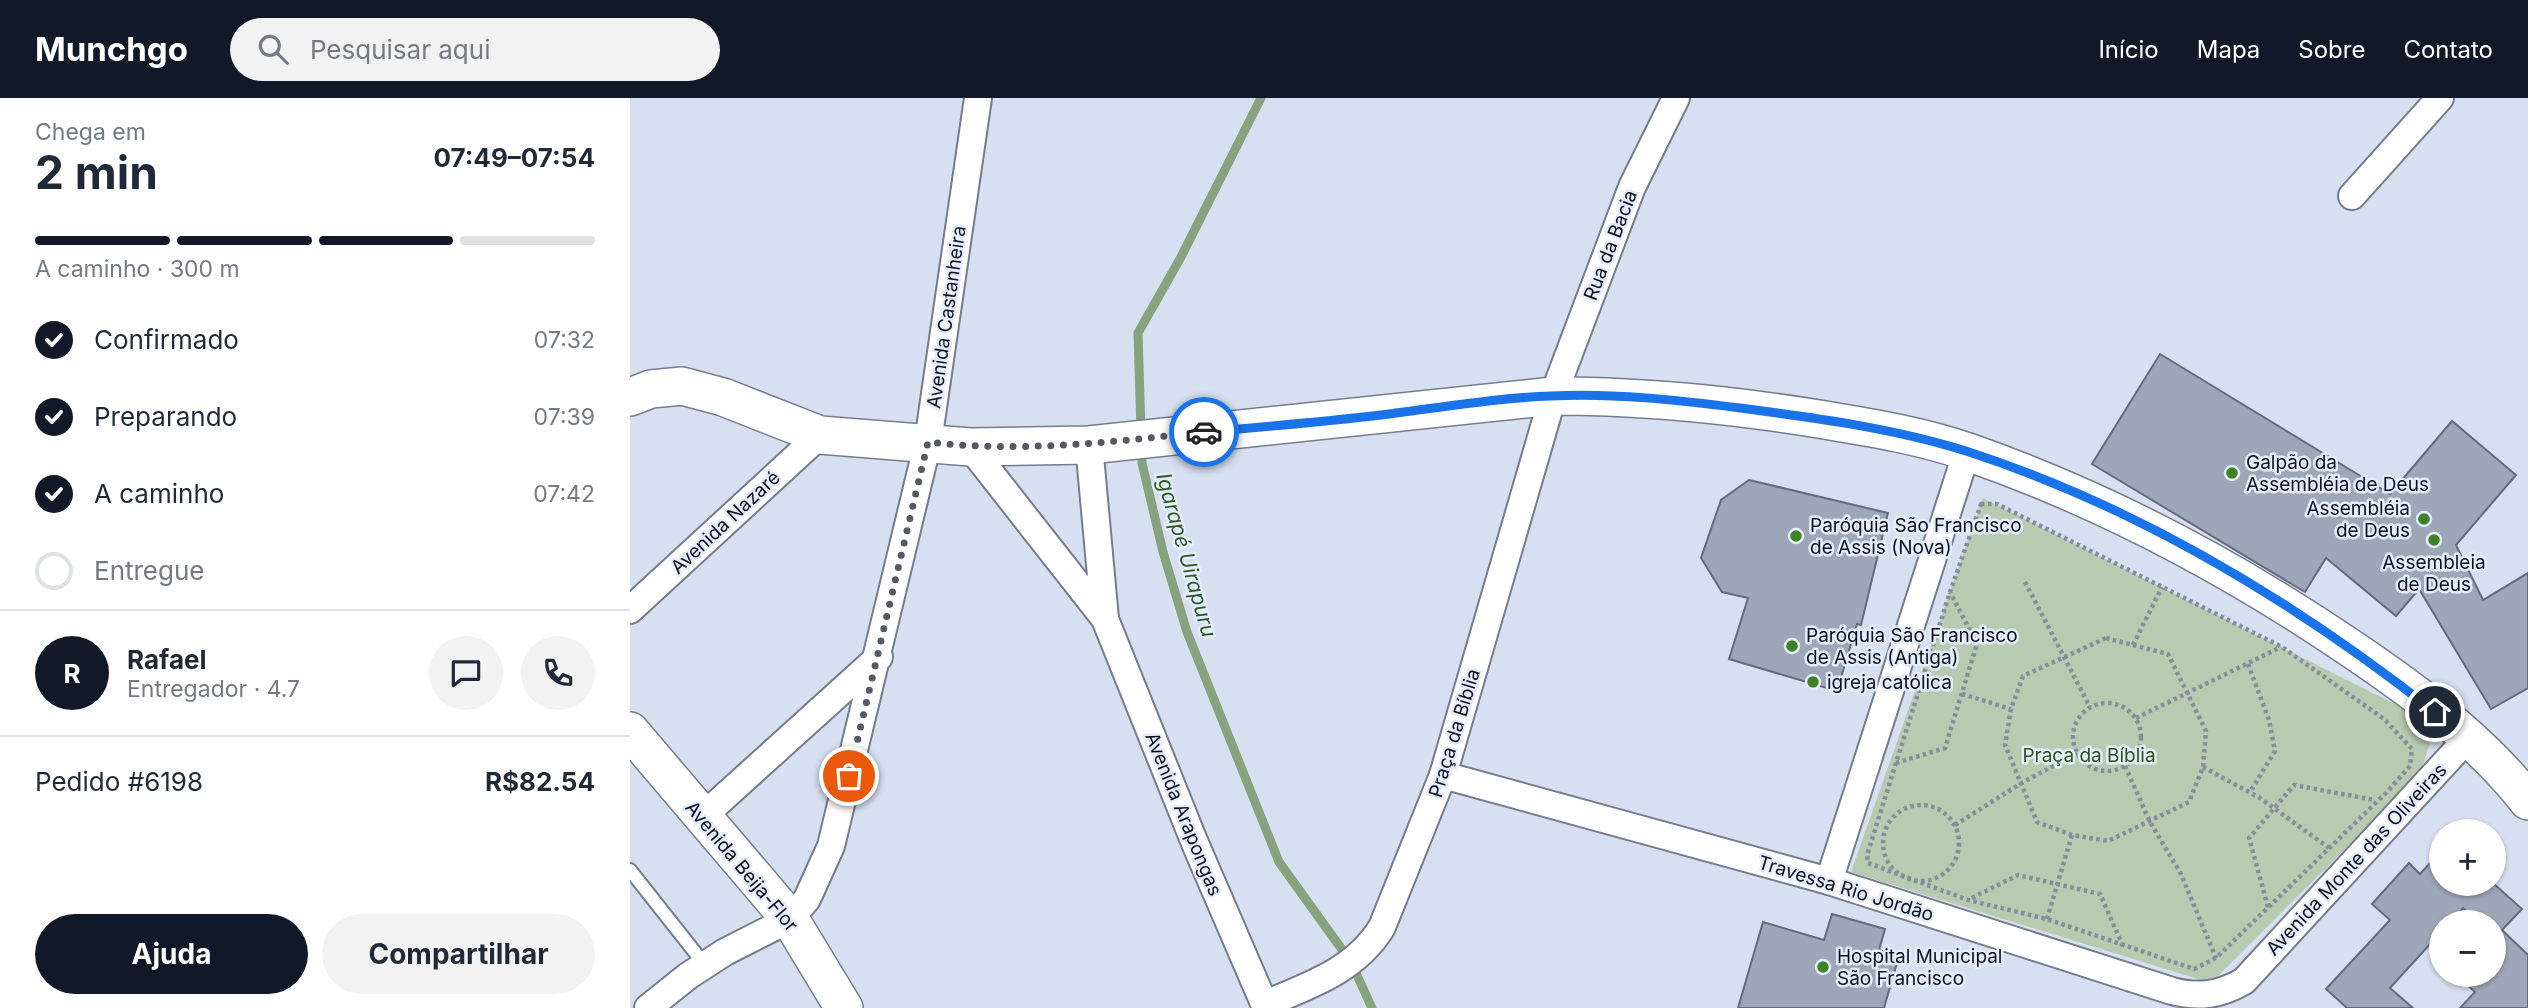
<!DOCTYPE html>
<html lang="pt">
<head>
<meta charset="utf-8">
<style>
  body { margin:0; font-family:Inter,sans-serif; background:#f2f2f3; color:#1f2937; height:100vh; display:flex; flex-direction:column; font-size:26px; white-space:nowrap }
  * { box-sizing:border-box; margin:0 }
  p { font-size:23px; color:#747a83 }
  .icon { flex:none; width:38px; height:38px; fill:none; stroke:currentColor; stroke-width:2; stroke-linecap:round; stroke-linejoin:round }
  .map { position:relative; flex:1; overflow:hidden }
  .side { display:flex; flex-direction:column; background:#fff; width:630px }
  .side>* { flex:none }
  .buttons { position:absolute; left:1799px; top:721px; display:grid; gap:14px }
  .buttons a { display:grid; place-items:center; width:77px; height:77px; border-radius:50%; background:#fff; box-shadow:0 2px 5px #0004; font-size:35px }
  .pin { position:absolute; display:grid; place-items:center; width:60px; height:60px; color:#fff; margin:-30px; border:4px solid #fff; border-radius:50%; box-shadow:0 2px 7px #0007 }
  .courier { position:absolute; display:grid; place-items:center; width:70px; height:70px; margin:-35px; border:5px solid #1a73e8; border-radius:50%; background:#fff; color:#222; box-shadow:0 2px 9px #0007 }
  .overview em { font-style:normal; font-weight:700 }
  .overview div { display:flex; flex-direction:column-reverse }
  .overview { display:flex; align-items:center; justify-content:space-between; height:119px; padding:0 35px }
  h1 { font-size:46px; font-weight:700; line-height:52px }
  .bar { display:grid; grid-template-columns:repeat(4,1fr); gap:10px 7px; align-content:center; height:84px; padding:0 35px }
  .bar i { height:9px; border-radius:5px; background:#e0e1e3 }
  .bar .selected { background:#111827 }
  .bar p { grid-column:span 4 }
  .line { display:flex; align-items:center; gap:18px; padding:0 35px; border-top:2px solid #e0e1e3 }
  .line div { flex:1 }
  .round { display:grid; place-items:center; flex:none; width:74px; height:74px; border-radius:37px; background:#f2f2f3 }
  ol { padding:0 35px; list-style:none }
  li { display:flex; align-items:center; gap:21px; height:77px }
  li p { margin-inline-start:auto }
  li .icon { padding:7px; border-radius:50%; background:#111827; color:#fff; stroke-width:4 }
  li:last-child { color:#747a83 }
  li i { width:38px; height:38px; border:4px solid #e0e1e3; border-radius:50% }
  .cta { display:flex; gap:14px; margin-top:auto; padding:14px 35px }
  .cta a { flex:1; height:80px; border-radius:42px; background:#111827; color:#fff; font-size:28px; font-weight:700; line-height:80px; text-align:center }
  .cta a+a { background:#f2f2f3; color:#1f2937 }
  header { display:flex; align-items:center; gap:42px; box-sizing:border-box; height:98px; padding:0 35px; background:#111827; color:#fff }
  header strong { font-size:33px }
  nav { display:flex; gap:38px; margin-inline-start:auto; font-size:24px }
  .search { width:490px; height:63px; background:#f2f2f3; display:flex; align-items:center; gap:18px; box-sizing:border-box; padding:0 24px; border-radius:38px; color:#747a83; font-size:26px }
  main { display:flex; flex:1; min-height:0 }
  .map>svg:first-child { display:block }
</style>
</head>
<body>
<header>
<strong>Munchgo</strong>
<div class="search"><svg class="icon" aria-label="search" viewBox="0 0 24 24"><circle cx="10" cy="10" r="6"/><path d="M15 15l6 6"/></svg>Pesquisar aqui</div>
<nav><a>Início</a><a>Mapa</a><a>Sobre</a><a>Contato</a></nav>
</header>
<main>
<section class="side">
<div class="overview"><div><h1>2 min</h1><p>Chega em</p></div><em>07:49–07:54</em></div>
<div class="bar"><i class="selected"></i><i class="selected"></i><i class="selected"></i><i></i><p>A caminho · 300 m</p></div>
<ol>
<li><svg class="icon" aria-label="check" viewBox="0 0 24 24"><path d="M5 12l5 5 9-10"/></svg>Confirmado<p>07:32</p></li>
<li><svg class="icon" aria-label="check" viewBox="0 0 24 24"><path d="M5 12l5 5 9-10"/></svg>Preparando<p>07:39</p></li>
<li><svg class="icon" aria-label="check" viewBox="0 0 24 24"><path d="M5 12l5 5 9-10"/></svg>A caminho<p>07:42</p></li>
<li><i></i>Entregue</li>
</ol>
<div class="line" style="height:126px"><b class="round" style="background:#111827;color:#fff">R</b><div><b>Rafael</b><p>Entregador · 4.7</p></div><a class="round"><svg class="icon" aria-label="chat" viewBox="0 0 24 24"><path d="M4 5h16v11H9l-5 4z"/></svg></a><a class="round"><svg class="icon" aria-label="phone" viewBox="0 0 24 24"><path d="M5 4h4l2 5-3 2q2 4 5 5l2-3 5 2v4C11 20 4 13 5 4z"/></svg></a></div>
<div class="line" style="height:91px"><div>Pedido #6198</div><b>R$82.54</b></div>
<div class="cta"><a>Ajuda</a><a>Compartilhar</a></div>
</section>
<div class="map">
<svg width="1898" height="910" viewBox="0 0 1898 910">
  <rect width="100%" height="100%" fill="#d7e0f1"/>
  <polygon fill="#b8cbb1" points="1353,400 1785,616 1800,644 1791,675 1581,885 1221,774"/>
  <g fill="none" stroke-linecap="round" stroke-linejoin="round">
    <g stroke="#87a27d" stroke-width="9">
      <polyline points="511,333 508,235 551,159 631,0"/>
      <polyline points="512,351 512,365 533,454 557,534 649,764 721,864 742,910"/>
    </g>
  </g>
  <g fill="#9ea7b7" stroke="#646c7b" stroke-width="2">
    <polygon points="1530,256 1760,396 1822,323 1886,377 1826,447 1853,502 1898,475 1898,590 1861,611 1789,491 1766,518 1696,460 1675,494 1462,366"/>
    <polygon points="1119,382 1258,415 1231,527 1227,526 1207,593 1099,561 1118,500 1092,494 1071,460 1091,402"/>
    <polygon points="1811,753 1811,786 1864,786 1892,811 1872,832 1898,857 1898,910 1830,910 1845,894 1827,877 1864,877 1864,824 1848,824 1833,810 1821,824 1811,824 1811,834 1760,890 1783,910 1717,910 1696,891 1760,822 1742,806 1779,765 1790,776"/>
    <polygon points="1202,816 1255,831 1249,852 1269,858 1254,910 1108,910 1133,824 1194,842"/>
  </g>
  <g fill="none" stroke-linecap="round" stroke-linejoin="round">
    <g stroke="#747d8c" stroke-width="16">
      <polyline id="lane" points="0,772 75,867"/>
    </g>
    <g stroke="#747d8c" stroke-width="30">
      <g id="street">
        <polyline points="1722,98 1810,0"/>
        <polyline points="459,347 475,521"/>
        <polyline points="340,349 475,521 564,743 636,910"/>
        <polyline points="0,512 190,337"/>
        <path d="M813,677L1199,783L1542,893C1569,900 1590,897 1614,883L1838,640"/>
        <polyline points="72,719 249,559"/>
        <polyline points="1199,783 1337,353"/>
        <path d="M635,906C679,888 726,872 752,829L813,677L923,298L1002,89L1046,0"/>
        <polyline points="18,910 58,878 95,854 160,821 177,801 201,748 298,344 348,0"/>
      </g>
    </g>
    <g stroke="#747d8c" stroke-width="40">
      <g id="secondary">
        <path d="M0,299L21,291L52,288L93,299L190,337L340,349L459,347L923,298C1014,298 1104,307 1195,322C1243,330 1292,338 1338,354C1461,397 1576,456 1684,526C1758,574 1844,633 1898,703"/>
        <polyline points="0,633 160,821 214,910"/>
      </g>
    </g>
    <g stroke="#878d9a" stroke-width="4.5" stroke-dasharray="3.5 3.5" stroke-linecap="butt">
      <polygon points="1351,406 1367,406 1652,549 1754,621 1782,651 1780,668 1756,695 1586,860 1564,871 1417,821 1338,802 1238,765 1237,757 1320,494"/>
      <polyline points="1395,484 1460,609"/>
      <polygon points="1476,540 1538,556 1576,633 1573,669 1559,704 1478,743 1442,737 1407,724 1375,647 1381,611 1393,578"/>
      <polyline points="1503,547 1532,489"/>
      <polyline points="1618,566 1639,622 1645,653 1620,694"/>
      <polyline points="1332,596 1381,611"/>
      <circle cx="1477" cy="639" r="34"/>
      <polyline points="1506,620 1651,549"/>
      <polyline points="1266,665 1315,650 1347,546 1320,494"/>
      <polyline points="1495,668 1520,724 1551,776 1586,860"/>
      <polyline points="1573,669 1630,700 1699,750"/>
      <circle cx="1291" cy="745" r="38"/>
      <polyline points="1325,727 1390,686 1447,655"/>
      <polyline points="1342,800 1388,777 1470,796 1493,848"/>
      <polyline points="1638,809 1619,740 1664,687 1744,702"/>
      <polyline points="1417,821 1442,737"/>
    </g>
    <use href="#lane" stroke="#fff" stroke-width="12"/>
    <use href="#street" stroke="#fff" stroke-width="26"/>
    <use href="#secondary" stroke="#fff" stroke-width="37"/>
  </g>
  <g fill="none" stroke-linecap="round" stroke-linejoin="round">
    <path stroke="#545963" stroke-width="7" stroke-dasharray="0 12.6" d="M219,678L298,344C390,355 482,344 574,334"/>
    <path stroke="#1a73e8" stroke-width="9" d="M574,334C633,329 692,324 751,317C807,310 864,300 921,298C984,295 1048,302 1110,310C1186,320 1263,330 1336,353C1506,408 1665,504 1805,614"/>
  </g>
  <g fill="#408223" stroke="#e4edfe" stroke-width="2.5">
    <circle cx="1602" cy="375" r="7"/>
    <circle cx="1794" cy="421" r="7"/>
    <circle cx="1166" cy="438" r="7"/>
    <circle cx="1804" cy="442" r="7"/>
    <circle cx="1162" cy="548" r="7"/>
    <circle cx="1183" cy="584" r="7"/>
    <circle cx="1193" cy="869" r="7"/>
  </g>
  <g text-anchor="middle" stroke-width="5" stroke-linejoin="round" paint-order="stroke">
    <g font-size="19" fill="#0e1117" stroke="#e4edfe">
      <text transform="translate(980 147) rotate(-69)" y="7">Rua da Bacia</text>
      <text transform="translate(316 219) rotate(-82)" y="7">Avenida Castanheira</text>
      <text transform="translate(95 424) rotate(-43)" y="7">Avenida Nazaré</text>
      <text transform="translate(824 635) rotate(-73)" y="7">Praça da Bíblia</text>
      <text transform="translate(554 716) rotate(68)" y="7">Avenida Arapongas</text>
      <text transform="translate(1726 761) rotate(-47)" y="7">Avenida Monte das Oliveiras</text>
      <text transform="translate(112 768) rotate(50)" y="7">Avenida Beija-Flor</text>
      <text transform="translate(1216 790) rotate(17)" y="7">Travessa Rio Jordão</text>
    </g>
    <g font-size="19" fill="#0e1117" stroke="#e4edfe" text-anchor="start">
      <text x="1616" y="371">Galpão da<tspan x="1616" dy="22">Assembléia de Deus</tspan></text>
      <text x="1780" y="417" text-anchor="end">Assembléia<tspan x="1780" dy="22">de Deus</tspan></text>
      <text x="1180" y="434">Paróquia São Francisco<tspan x="1180" dy="22">de Assis (Nova)</tspan></text>
      <text x="1804" y="471" text-anchor="middle">Assembleia<tspan x="1804" dy="22">de Deus</tspan></text>
      <text x="1176" y="544">Paróquia São Francisco<tspan x="1176" dy="22">de Assis (Antiga)</tspan></text>
      <text x="1197" y="591">igreja católica</text>
      <text x="1207" y="865">Hospital Municipal<tspan x="1207" dy="22">São Francisco</tspan></text>
    </g>
    <g font-size="19" fill="#2d531d" stroke="#e4edfe">
      <text x="1459" y="664">Praça da Bíblia</text>
    </g>
    <g font-size="21" font-style="italic" fill="#325823" stroke="#e4edfe">
      <text transform="translate(556 457) rotate(74)" y="7">Igarapé Uirapuru</text>
    </g>
  </g>
</svg>
<div class="buttons">
<a>+</a>
<a>−</a>
</div>
<div class="pin" style="left:219px;top:678px;background:#ea580c"><svg class="icon" aria-label="bag" viewBox="0 0 24 24"><path d="M5 8h14l-1 12H6zM9 8a3 3 0 0 1 6 0"/></svg></div>
<div class="pin" style="left:1805px;top:614px;background:#1f2937"><svg class="icon" aria-label="home" viewBox="0 0 24 24"><path d="M3 11l9-7 9 7M6 9v11h12V9"/></svg></div>
<div class="courier" style="left:574px;top:334px"><svg class="icon" aria-label="car" viewBox="0 0 24 24"><path d="M5 17H2v-5l4-1 3-4h7l3 4 3 1v5h-3M9 17h6M6 11h13"/><circle cx="7" cy="17" r="2"/><circle cx="17" cy="17" r="2"/></svg></div>
</div>
</main>
</body>
</html>
